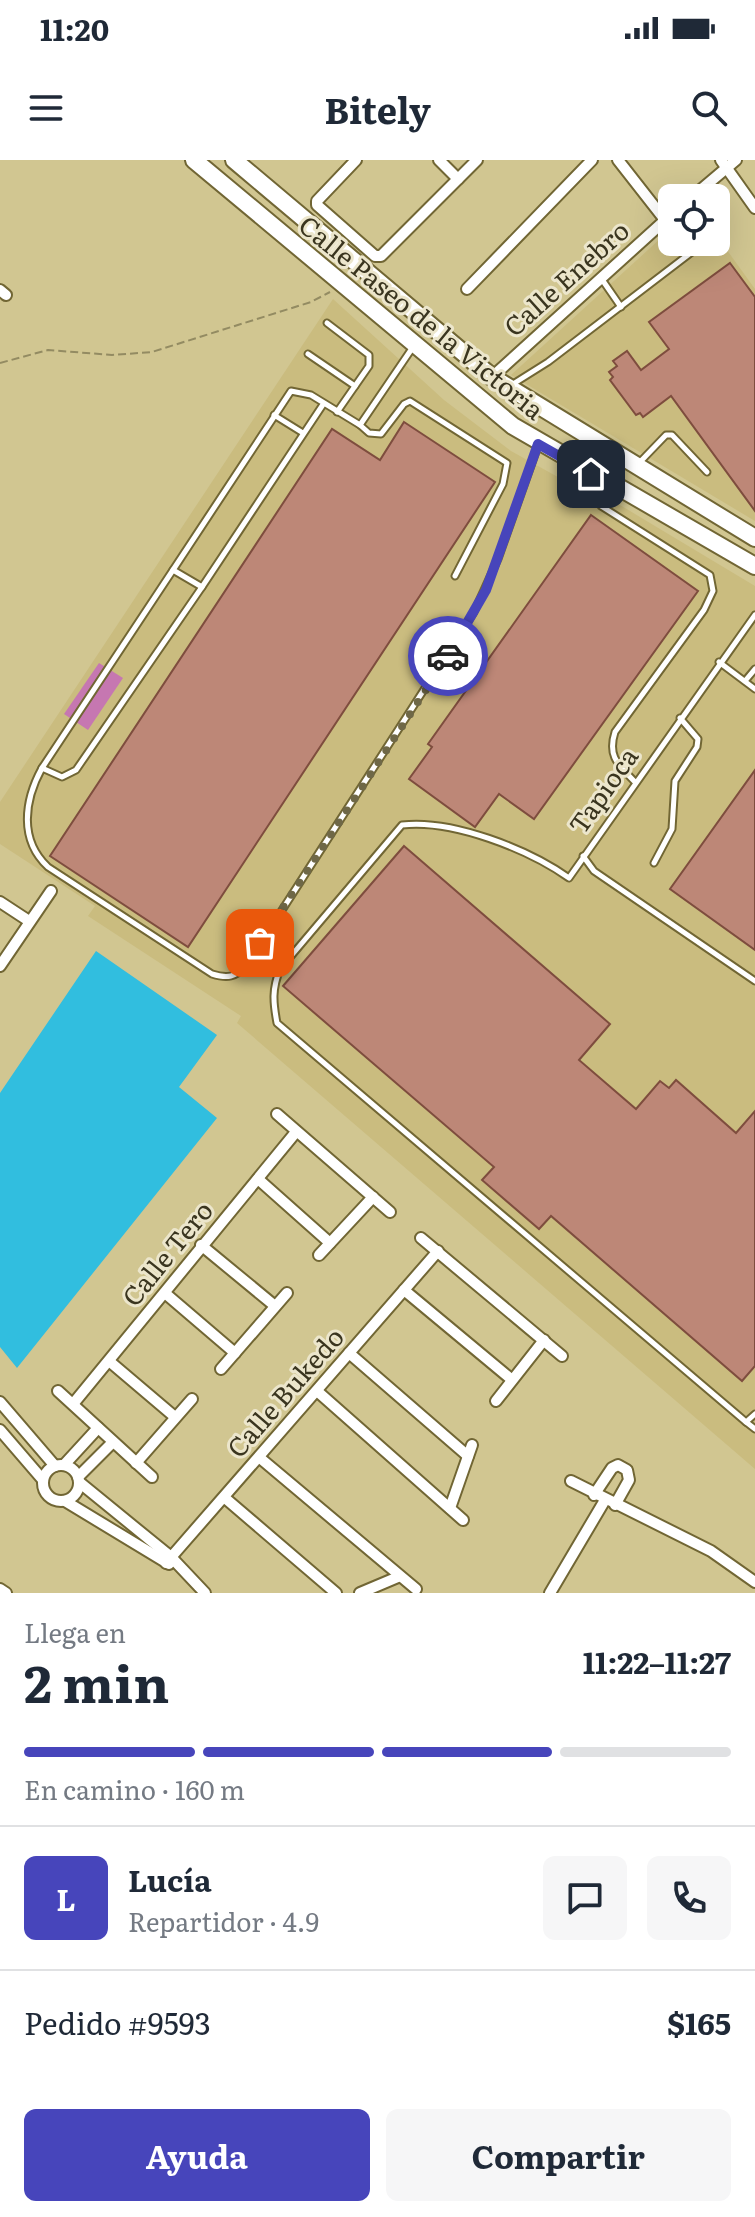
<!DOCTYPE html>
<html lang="es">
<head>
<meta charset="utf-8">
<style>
  body { margin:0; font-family:Literata,serif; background:#f6f6f7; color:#1f2937; height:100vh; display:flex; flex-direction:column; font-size:30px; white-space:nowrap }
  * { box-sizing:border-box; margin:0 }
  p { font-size:26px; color:#747a83 }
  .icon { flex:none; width:44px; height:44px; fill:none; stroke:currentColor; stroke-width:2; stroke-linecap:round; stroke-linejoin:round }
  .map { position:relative; height:1433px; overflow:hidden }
  .side { display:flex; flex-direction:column; background:#fff; flex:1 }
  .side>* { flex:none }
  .fabs { position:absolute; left:658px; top:24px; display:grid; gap:16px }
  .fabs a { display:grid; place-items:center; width:72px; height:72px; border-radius:12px; background:#fff; box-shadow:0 8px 32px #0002; font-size:40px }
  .pin { position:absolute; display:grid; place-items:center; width:68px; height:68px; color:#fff; margin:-34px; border-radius:16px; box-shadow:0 4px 12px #0006 }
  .courier { position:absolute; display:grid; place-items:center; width:80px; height:80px; margin:-40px; border:6px solid #4745bb; border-radius:50%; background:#fff; color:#222; box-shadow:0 2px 10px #0007 }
  .overview em { font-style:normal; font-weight:700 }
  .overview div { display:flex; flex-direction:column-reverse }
  .overview { display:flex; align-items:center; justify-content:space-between; height:136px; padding:0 24px }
  h1 { font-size:52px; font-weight:700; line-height:60px }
  .bar { display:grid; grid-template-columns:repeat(4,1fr); gap:12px 8px; align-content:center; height:96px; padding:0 24px }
  .bar i { height:10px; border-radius:6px; background:#e0e1e3 }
  .bar .selected { background:#4745bb }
  .bar p { grid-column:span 4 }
  .line { display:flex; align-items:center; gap:20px; padding:0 24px; border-top:2px solid #e0e1e3 }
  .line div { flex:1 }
  .round { display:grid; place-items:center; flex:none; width:84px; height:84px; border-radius:12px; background:#f6f6f7 }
  .action { display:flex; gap:16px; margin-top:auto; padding:16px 24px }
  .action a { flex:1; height:92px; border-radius:12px; background:#4745bb; color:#fff; font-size:32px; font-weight:700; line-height:92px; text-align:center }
  .action a+a { background:#f6f6f7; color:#1f2937 }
  .status { display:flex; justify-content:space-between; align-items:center; height:56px; padding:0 40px; background:#fff; direction:ltr }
  .status svg { height:22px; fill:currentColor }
  header { display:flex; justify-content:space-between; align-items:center; height:104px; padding:0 24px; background:#fff; font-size:36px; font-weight:700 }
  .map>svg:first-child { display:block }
</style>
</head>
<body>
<div class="status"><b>11:20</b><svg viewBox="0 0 49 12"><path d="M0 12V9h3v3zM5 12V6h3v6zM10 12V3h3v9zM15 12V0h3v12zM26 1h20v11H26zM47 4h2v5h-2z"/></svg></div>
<header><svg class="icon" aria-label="menu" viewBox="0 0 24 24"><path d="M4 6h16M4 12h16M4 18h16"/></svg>Bitely<svg class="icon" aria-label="search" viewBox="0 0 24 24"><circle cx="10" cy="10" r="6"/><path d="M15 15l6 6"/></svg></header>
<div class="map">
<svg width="755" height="1433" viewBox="0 0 755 1433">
  <rect width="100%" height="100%" fill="#d1c691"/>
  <g fill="#cabc7f">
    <polygon points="672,68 672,82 716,82 716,75 755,129 755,361 511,215"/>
    <polygon points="333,139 444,240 511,291 574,326 590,327 755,426 755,1309 237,863 241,856 88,756 95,746 0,684 0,642"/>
  </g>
  <polygon fill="#c677b1" points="99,503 123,518 88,570 64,554"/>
  <polygon fill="#31bedf" points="96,791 217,875 179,927 217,958 17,1208 0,1187 0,933"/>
  <g fill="#bd8777" stroke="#7e4d3e" stroke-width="2">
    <polygon points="730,103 755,137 755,351 671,236 643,257 640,253 636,255 610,220 613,217 609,212 617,206 613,201 627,191 641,210 669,189 649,162"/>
    <polygon points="404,262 495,322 188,787 50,696 332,269 380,300"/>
    <polygon points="591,355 698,431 534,659 499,634 475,667 409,619 432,587 428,584"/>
    <polygon points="755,610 755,790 670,729"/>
    <polygon points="404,686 610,864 579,900 636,949 660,921 669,928 676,920 736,973 755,951 755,1206 742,1221 551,1056 539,1069 482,1020 494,1007 283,826"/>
  </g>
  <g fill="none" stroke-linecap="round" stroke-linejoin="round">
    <g stroke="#716634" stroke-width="9">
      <g id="service">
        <polyline points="601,118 621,147"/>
        <polyline points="327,163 369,195 369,206 337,252"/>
        <polyline points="308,194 355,226"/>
        <polyline points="513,224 548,202 705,82"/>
        <polyline points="324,243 202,427 173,410 291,231 311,235 360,265 413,187"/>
        <polyline points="274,255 303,273"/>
        <polyline points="360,265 369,273 381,274 404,244 410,241 507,303 503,324 455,416"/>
        <polyline points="640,302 666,275 672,275 707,312"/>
        <path d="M601,346L710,415L713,431L704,450L615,572C607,597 619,605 635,622"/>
        <path d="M202,427L76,610L62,617L42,608C24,641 19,680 48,707L212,814C228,819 235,817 246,806L474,452L498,399L538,286"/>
        <path d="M755,455L569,718C528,689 452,659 402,665L280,809C272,829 273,842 277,863L746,1262L755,1254"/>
        <polyline points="719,502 755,529"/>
        <polyline points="745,521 755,509"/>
        <polyline points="42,608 173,410"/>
        <polyline points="583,696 594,711 755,821"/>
        <polyline points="654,703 672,669 675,621 697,587 698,579 680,558"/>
        <polyline points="746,1262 755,1269"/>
      </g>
    </g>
    <g stroke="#716634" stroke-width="14">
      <g id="minor">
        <polyline points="356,0 317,41 317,45 375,96 381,96 477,0"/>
        <polyline points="439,0 458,19"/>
        <polyline points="618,0 665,60"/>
        <polyline points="721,0 755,48"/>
        <polyline points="691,38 736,0"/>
        <polyline points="467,129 592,0"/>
        <polyline points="0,130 6,135"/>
        <polyline points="492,217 672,54"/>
        <polyline points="0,742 29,761"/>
        <polyline points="0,806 51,731"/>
        <polyline points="277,954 390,1052"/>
        <polyline points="258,1019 330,1083"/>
        <polyline points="421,1078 562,1196"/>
        <polyline points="201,1085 275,1146"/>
        <polyline points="319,1095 373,1037"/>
        <polyline points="404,1130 511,1219"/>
        <polyline points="166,1134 235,1193"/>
        <polyline points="349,1193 468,1296"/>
        <polyline points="109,1201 175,1257"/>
        <polyline points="221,1209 287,1133"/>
        <polyline points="58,1231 152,1317"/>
        <polyline points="317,1231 463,1360"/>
        <polyline points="496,1241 544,1180"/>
        <polyline points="0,1242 55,1306"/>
        <polyline points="73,1244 296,972"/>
        <polyline points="0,1270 43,1320"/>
        <polyline points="260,1298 416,1429"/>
        <polyline points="136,1303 192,1239"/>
        <circle cx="61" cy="1323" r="18"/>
        <polyline points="64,1305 98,1268"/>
        <polyline points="78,1317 113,1282"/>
        <polyline points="571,1321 711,1391 755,1422"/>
        <polyline points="79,1322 171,1397 205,1433"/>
        <polyline points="594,1335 612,1308 618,1305 627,1310 629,1320 615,1345"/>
        <polyline points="225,1338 336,1433"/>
        <polyline points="65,1341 169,1404"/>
        <polyline points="450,1348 472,1285"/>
        <polyline points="166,1403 438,1091"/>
        <polyline points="0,1429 6,1433"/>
        <polyline points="360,1433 398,1417"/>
        <polyline points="550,1433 605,1340"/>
      </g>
    </g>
    <g stroke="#716634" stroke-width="20">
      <g id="primary">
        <polyline points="194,0 513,266 755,406"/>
        <polyline points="234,0 492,217 755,378"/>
      </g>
    </g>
    <polyline stroke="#938b62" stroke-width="2" stroke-dasharray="8 4" stroke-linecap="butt" points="0,203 48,190 112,195 152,192 311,142 330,132"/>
    <use href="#service" stroke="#fff" stroke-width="5"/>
    <use href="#minor" stroke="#fff" stroke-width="10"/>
    <use href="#primary" stroke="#fff" stroke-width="16"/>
  </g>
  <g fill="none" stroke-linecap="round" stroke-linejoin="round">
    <polyline stroke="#6f6847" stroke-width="8" stroke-dasharray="0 14.4" points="260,783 448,496"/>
    <polyline stroke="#4745bb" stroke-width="10" points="448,496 486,430 538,284 591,314"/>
  </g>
  <g text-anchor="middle" stroke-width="6" stroke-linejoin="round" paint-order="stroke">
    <g font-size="26" fill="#3a351f" stroke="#ece6cc">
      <text transform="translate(567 119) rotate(-42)" y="9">Calle Enebro</text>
      <text transform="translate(421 158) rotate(39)" y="9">Calle Paseo de la Victoria</text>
      <text transform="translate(604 631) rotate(-55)" y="9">Tapioca</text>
      <text transform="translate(168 1094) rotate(-51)" y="9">Calle Tero</text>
      <text transform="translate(286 1233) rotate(-49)" y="9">Calle Bukedo</text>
    </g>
  </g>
</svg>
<div class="fabs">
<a><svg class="icon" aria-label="locate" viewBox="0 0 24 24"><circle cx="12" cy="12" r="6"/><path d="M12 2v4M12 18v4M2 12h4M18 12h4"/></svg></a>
</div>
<div class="pin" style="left:260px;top:783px;background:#ea580c"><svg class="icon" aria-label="bag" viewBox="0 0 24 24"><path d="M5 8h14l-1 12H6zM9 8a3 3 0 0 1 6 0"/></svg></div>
<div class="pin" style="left:591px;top:314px;background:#1f2937"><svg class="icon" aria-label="home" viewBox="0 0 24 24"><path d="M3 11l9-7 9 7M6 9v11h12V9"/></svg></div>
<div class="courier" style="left:448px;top:496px"><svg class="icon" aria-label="car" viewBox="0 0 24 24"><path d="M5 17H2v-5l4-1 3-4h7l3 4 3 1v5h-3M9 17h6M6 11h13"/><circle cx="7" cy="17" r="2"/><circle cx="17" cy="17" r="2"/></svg></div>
</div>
<section class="side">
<div class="overview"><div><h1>2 min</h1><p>Llega en</p></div><em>11:22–11:27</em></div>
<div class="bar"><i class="selected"></i><i class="selected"></i><i class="selected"></i><i></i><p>En camino · 160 m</p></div>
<div class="line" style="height:144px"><b class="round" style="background:#4745bb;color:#fff">L</b><div><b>Lucía</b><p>Repartidor · 4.9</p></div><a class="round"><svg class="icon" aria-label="chat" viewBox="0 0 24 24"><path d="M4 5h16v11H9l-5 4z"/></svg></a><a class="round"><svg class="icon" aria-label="phone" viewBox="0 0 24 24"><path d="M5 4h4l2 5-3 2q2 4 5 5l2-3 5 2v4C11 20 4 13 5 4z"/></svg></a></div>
<div class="line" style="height:104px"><div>Pedido #9593</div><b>$165</b></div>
<div class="action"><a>Ayuda</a><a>Compartir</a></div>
</section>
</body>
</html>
